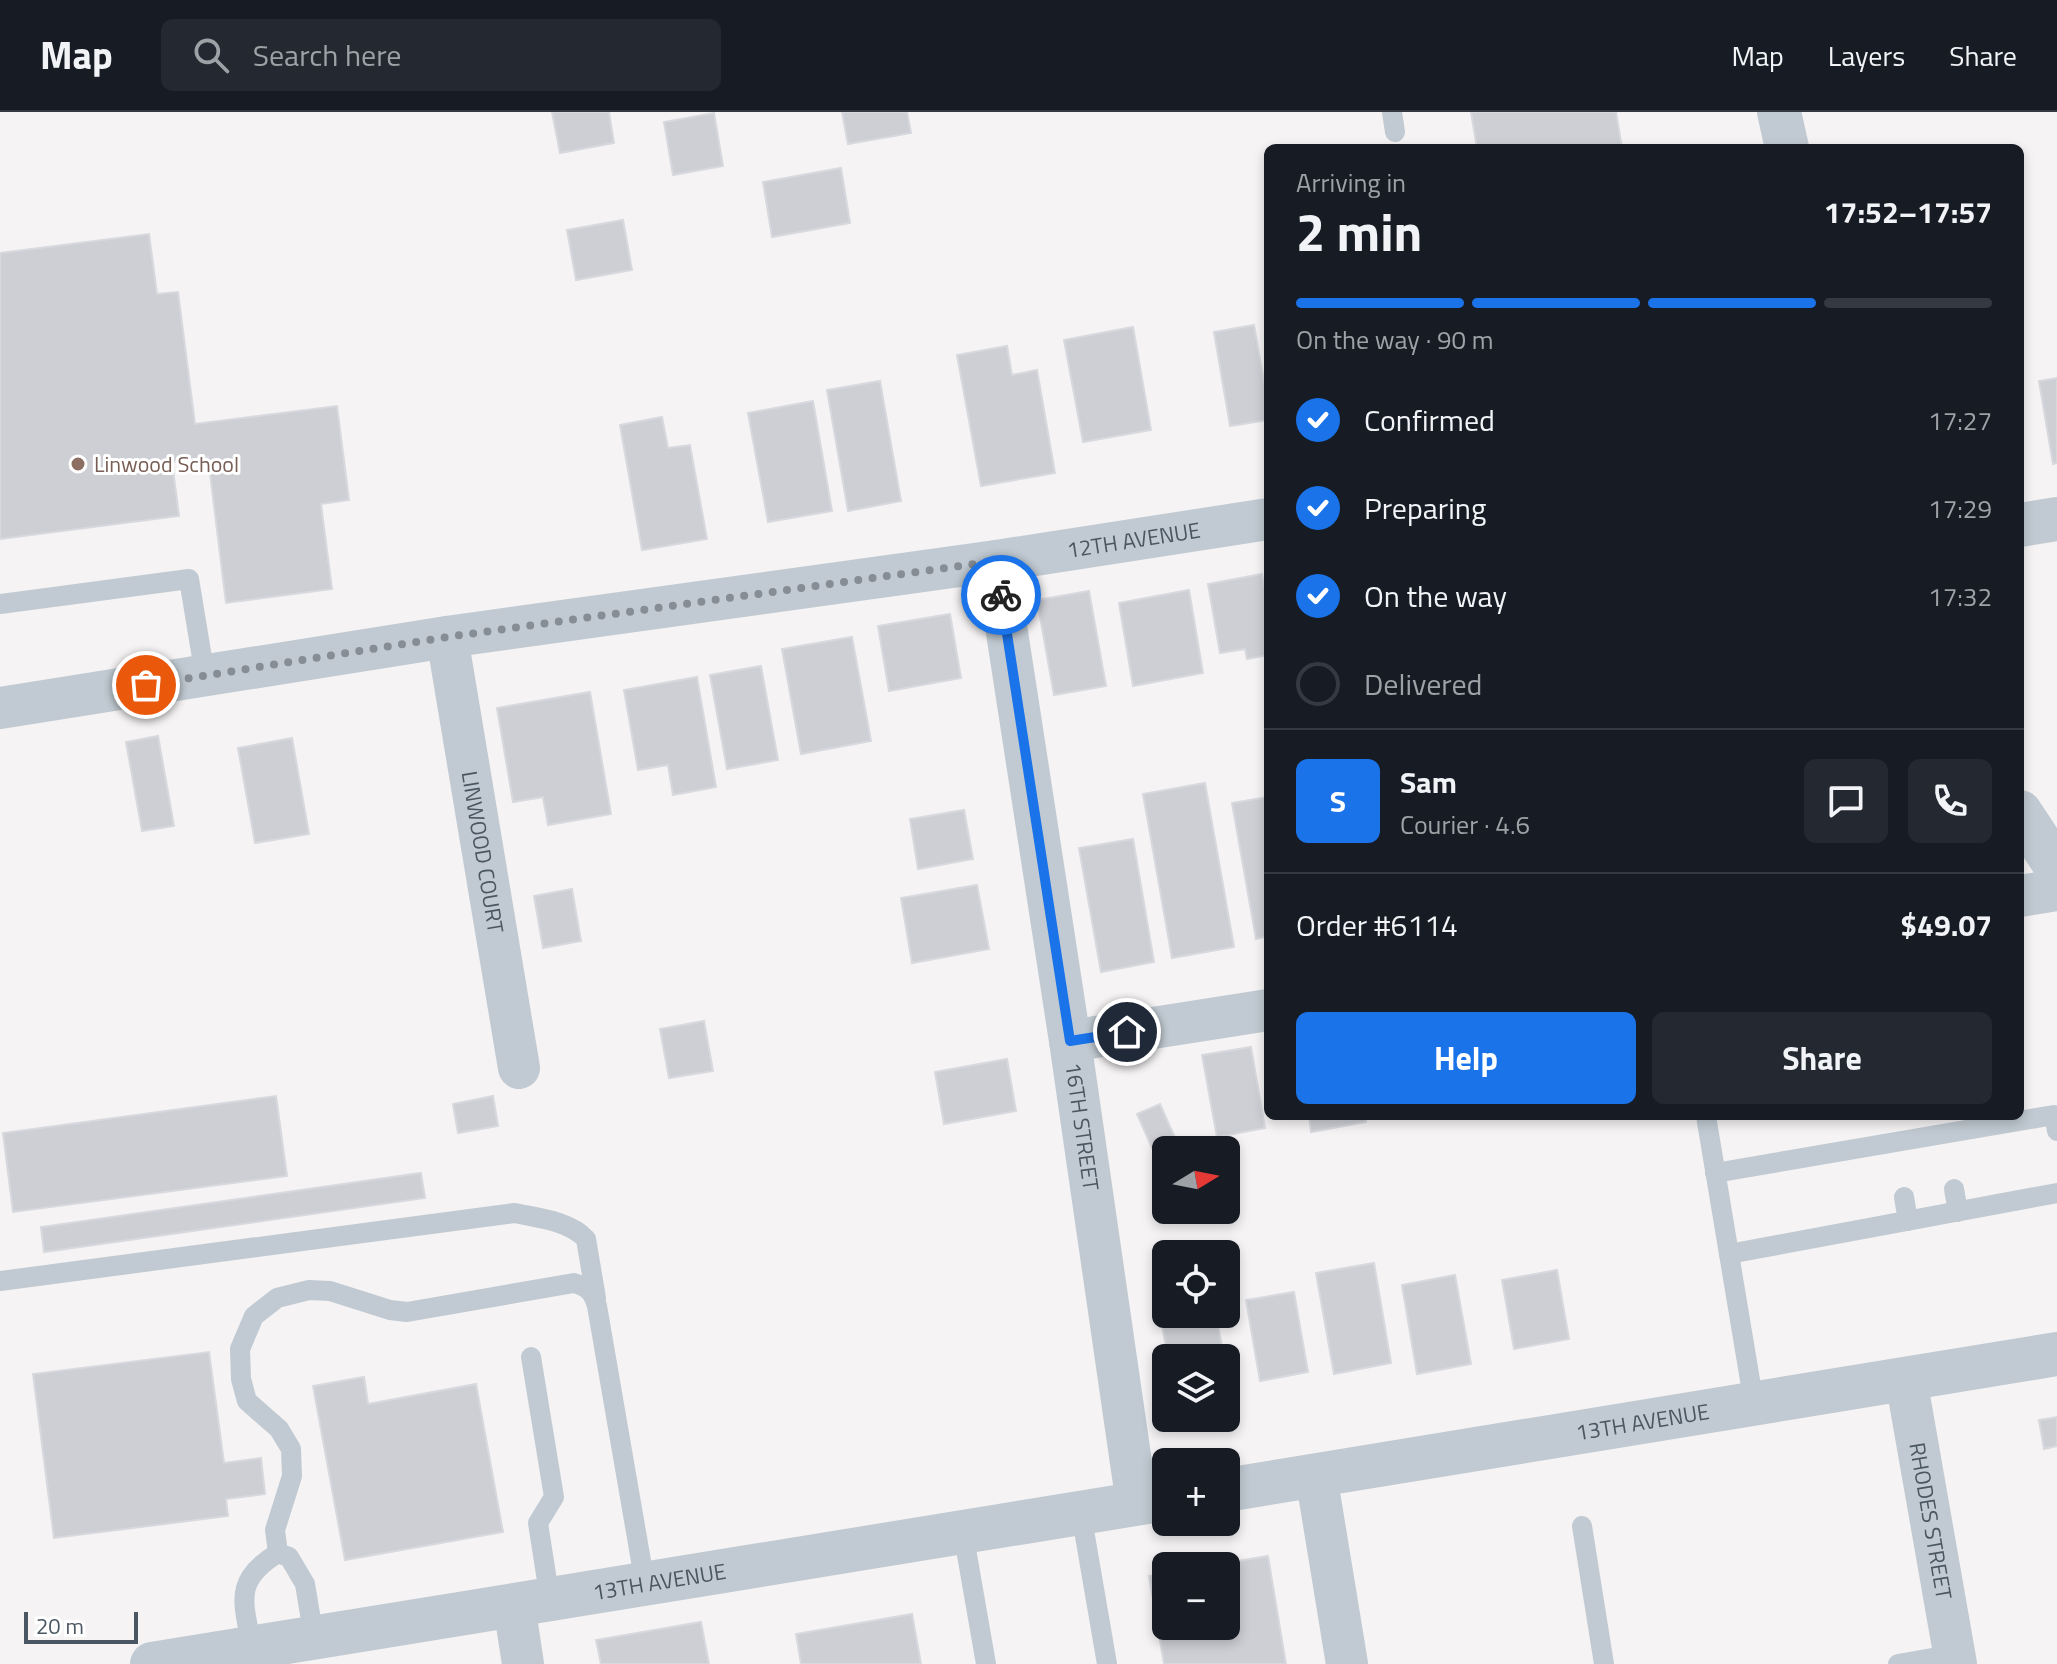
<!DOCTYPE html>
<html lang="en">
<head>
<meta charset="utf-8">
<style>
  body { margin:0; font-family:"Titillium Web",sans-serif; background:#242831; color:#f1f3f6; height:100vh; display:flex; flex-direction:column; font-size:30px; white-space:nowrap }
  * { box-sizing:border-box; margin:0 }
  p { font-size:26px; color:#9ea1a6 }
  .icon { flex:none; width:44px; height:44px; fill:none; stroke:currentColor; stroke-width:2; stroke-linecap:round; stroke-linejoin:round }
  .map { position:relative; flex:1; overflow:hidden }
  .drawer { position:absolute; left:1264px; top:32px; width:760px; height:976px; display:flex; flex-direction:column; background:#171b24; border-radius:12px; box-shadow:0 4px 12px #0003 }
  .drawer>* { flex:none }
  .needle { width:52px; rotate:80deg }
  .fabs { position:absolute; left:1152px; top:1024px; display:grid; gap:16px }
  .fabs a { display:grid; place-items:center; width:88px; height:88px; border-radius:12px; background:#171b24; box-shadow:0 4px 12px #0003; font-size:40px }
  .scale { position:absolute; left:24px; bottom:20px; width:114px; box-sizing:border-box; padding-left:8px; border:4px solid #4a5661; border-top:0; font-size:22px; line-height:28px; white-space:nowrap; color:#4a5661; -webkit-text-stroke:6px #fff; paint-order:stroke }
  .pin { position:absolute; display:grid; place-items:center; width:68px; height:68px; color:#fff; margin:-34px; border:4px solid #fff; border-radius:50%; box-shadow:0 2px 8px #0007 }
  .courier { position:absolute; display:grid; place-items:center; width:80px; height:80px; margin:-40px; border:6px solid #1a73e8; border-radius:50%; background:#fff; color:#222; box-shadow:0 2px 10px #0007 }
  .summary em { font-style:normal; font-weight:700 }
  .summary div { display:flex; flex-direction:column-reverse }
  .summary { display:flex; align-items:center; justify-content:space-between; height:136px; padding:0 32px }
  h1 { font-size:52px; font-weight:700; line-height:60px }
  .bar { display:grid; grid-template-columns:repeat(4,1fr); gap:12px 8px; align-content:center; height:96px; padding:0 32px }
  .bar i { height:10px; border-radius:6px; background:#363941 }
  .bar .on { background:#1a73e8 }
  .bar p { grid-column:span 4 }
  .line { display:flex; align-items:center; gap:20px; padding:0 32px; border-top:2px solid #363941 }
  .line div { flex:1 }
  .round { display:grid; place-items:center; flex:none; width:84px; height:84px; border-radius:12px; background:#242831 }
  ol { padding:0 32px; list-style:none }
  li { display:flex; align-items:center; gap:24px; height:88px }
  li p { margin-inline-start:auto }
  li .icon { padding:8px; border-radius:50%; background:#1a73e8; color:#fff; stroke-width:4 }
  li:last-child { color:#9ea1a6 }
  li i { width:44px; height:44px; border:4px solid #363941; border-radius:50% }
  .primary-button { display:flex; gap:16px; margin-top:auto; padding:16px 32px }
  .primary-button a { flex:1; height:92px; border-radius:12px; background:#1a73e8; color:#fff; font-size:32px; font-weight:700; line-height:92px; text-align:center }
  .primary-button a+a { background:#242831; color:#f1f3f6 }
  header { display:flex; align-items:center; gap:48px; box-sizing:border-box; height:112px; padding:0 40px; background:#171b24; border-bottom:2px solid #363941 }
  header strong { font-size:38px }
  nav { display:flex; gap:44px; margin-inline-start:auto; font-size:28px }
  .search { width:560px; height:72px; background:#242831; display:flex; align-items:center; gap:20px; box-sizing:border-box; padding:0 28px; border-radius:12px; color:#9ea1a6; font-size:30px }
  .map>svg:first-child { display:block }
</style>
</head>
<body>
<header>
<strong>Map</strong>
<div class="search"><svg class="icon" aria-label="search" viewBox="0 0 24 24"><circle cx="10" cy="10" r="6"/><path d="M15 15l6 6"/></svg>Search here</div>
<nav><a>Map</a><a>Layers</a><a>Share</a></nav>
</header>
<div class="map">
<svg width="2057" height="1552" viewBox="0 0 2057 1552">
  <rect width="100%" height="100%" fill="#f5f3f3"/>
  <g fill="#cdcfd5" stroke="#d7d9de" stroke-width="2">
    <polygon points="552,0 609,0 614,31 560,41"/>
    <polygon points="842,0 907,0 911,21 848,32"/>
    <polygon points="1471,0 1616,0 1622,36 1477,36"/>
    <polygon points="714,1 723,54 673,63 664,10"/>
    <polygon points="841,56 850,111 772,125 763,70"/>
    <polygon points="623,108 632,158 576,168 567,118"/>
    <polygon points="149,122 157,182 178,180 195,312 337,294 349,388 321,392 332,477 226,491 208,345 172,350 179,404 0,427 0,141"/>
    <polygon points="1254,213 1268,292 1268,308 1230,314 1214,220"/>
    <polygon points="1133,215 1151,318 1083,330 1064,228"/>
    <polygon points="1007,234 1012,263 1037,258 1055,361 981,374 957,243"/>
    <polygon points="2057,266 2057,351 2053,352 2039,269"/>
    <polygon points="880,269 901,389 848,399 827,278"/>
    <polygon points="813,289 832,399 768,410 748,301"/>
    <polygon points="662,305 668,336 690,333 707,427 642,438 620,313"/>
    <polygon points="1262,462 1268,495 1268,543 1247,547 1245,537 1220,541 1208,472"/>
    <polygon points="1189,478 1203,561 1133,574 1119,491"/>
    <polygon points="1089,479 1106,574 1054,583 1037,488"/>
    <polygon points="950,502 961,566 889,579 878,514"/>
    <polygon points="852,525 871,629 801,642 782,537"/>
    <polygon points="761,554 778,648 727,657 710,563"/>
    <polygon points="697,565 716,675 673,683 668,653 638,658 624,578"/>
    <polygon points="590,580 611,702 548,713 543,685 513,690 497,596"/>
    <polygon points="158,624 174,714 142,719 126,630"/>
    <polygon points="292,626 309,722 255,731 238,636"/>
    <polygon points="1205,671 1234,835 1172,846 1143,682"/>
    <polygon points="1268,685 1268,824 1256,827 1232,691"/>
    <polygon points="964,698 973,747 918,757 910,707"/>
    <polygon points="1133,727 1154,850 1101,860 1079,736"/>
    <polygon points="977,773 989,837 912,851 901,786"/>
    <polygon points="572,777 581,829 543,836 534,784"/>
    <polygon points="704,909 713,959 669,966 660,917"/>
    <polygon points="1251,935 1265,1016 1217,1025 1202,943"/>
    <polygon points="1007,947 1016,999 944,1012 935,960"/>
    <polygon points="276,984 287,1064 13,1100 3,1021"/>
    <polygon points="493,984 498,1014 458,1021 453,992"/>
    <polygon points="1160,992 1175,1026 1152,1036 1137,1002"/>
    <polygon points="1309,1004 1365,1004 1366,1010 1311,1020"/>
    <polygon points="421,1061 425,1086 44,1140 41,1115"/>
    <polygon points="1374,1151 1391,1251 1334,1262 1316,1161"/>
    <polygon points="1557,1158 1569,1227 1514,1237 1502,1168"/>
    <polygon points="1455,1163 1471,1252 1417,1262 1402,1173"/>
    <polygon points="1294,1180 1308,1260 1260,1269 1246,1188"/>
    <polygon points="1166,1183 1166,1202 1216,1202 1224,1246 1168,1246 1157,1185"/>
    <polygon points="209,1240 224,1351 261,1346 265,1382 226,1387 228,1404 54,1426 33,1262"/>
    <polygon points="364,1265 368,1292 476,1272 503,1420 345,1448 313,1274"/>
    <polygon points="2057,1305 2057,1334 2044,1337 2039,1308"/>
    <polygon points="1268,1444 1286,1552 1164,1552 1149,1464 1166,1461 1166,1514 1226,1514 1226,1454 1208,1454"/>
    <polygon points="912,1502 921,1552 801,1552 796,1522"/>
    <polygon points="701,1510 709,1552 601,1552 596,1528"/>
  </g>
  <g fill="none" stroke-linecap="round" stroke-linejoin="round">
    <g stroke="#c1cad2" stroke-width="20">
      <polyline points="1392,0 1395,20"/>
      <polyline points="0,492 189,467 205,564"/>
      <polyline points="1706,1004 1754,1292"/>
      <polyline points="1715,1061 2054,1003 2057,1019"/>
      <polyline points="1954,1077 1958,1100"/>
      <polyline points="1904,1085 1908,1109"/>
      <polyline points="1729,1142 2057,1081"/>
      <path d="M0,1169L515,1101C538,1106 569,1109 586,1127L596,1186"/>
      <polyline points="531,1245 554,1385 538,1411 550,1488"/>
      <polyline points="1081,1401 1107,1552"/>
      <polyline points="1582,1414 1604,1552"/>
      <polyline points="963,1420 986,1552"/>
      <path d="M314,1526L305,1472L289,1445L278,1441L275,1418L292,1364L291,1337L279,1317L247,1289L241,1267L240,1237L254,1204L277,1186L309,1178L330,1179L390,1198L407,1200L574,1171C588,1175 593,1180 597,1194L645,1472"/>
      <path d="M252,1536C244,1491 232,1469 278,1441"/>
      <polyline points="1898,1552 1955,1542"/>
    </g>
    <g stroke="#c1cad2" stroke-width="42">
      <path id="s1" d="M996,449L1070,929L1137,1392"/>
      <path id="s2" d="M447,525L519,956"/>
      <path id="s3" d="M0,596L447,525L996,449L1268,407"/>
      <polyline points="2020,784 2057,778"/>
      <polyline points="1070,929 1268,898"/>
      <path id="s4" d="M1906,1267L1956,1552"/>
      <polyline points="1316,1363 1347,1552"/>
      <polyline points="514,1493 523,1552"/>
    </g>
    <g stroke="#c1cad2" stroke-width="44">
      <polyline points="1779,0 1787,36"/>
      <polyline points="2020,413 2057,407"/>
      <polyline points="2020,700 2057,756"/>
      <path id="s5" d="M1226,1378L2057,1242"/>
      <path id="s6" d="M152,1552L1166,1387"/>
    </g>
  </g>
  <g fill="none" stroke-linecap="round" stroke-linejoin="round">
    <polyline stroke="#868d94" stroke-width="8" stroke-dasharray="0 14.4" points="146,573 447,525 996,449 1001,483"/>
    <polyline stroke="#1a73e8" stroke-width="10" points="1001,483 1070,929 1127,920"/>
  </g>
  <circle fill="#8d6e63" stroke="#fff" stroke-width="3" cx="78" cy="352" r="8"/>
  <g text-anchor="middle" stroke-width="6" stroke-linejoin="round" paint-order="stroke">
    <g font-size="22" fill="#785e54" stroke="#fff" text-anchor="start">
      <text x="94" y="360">Linwood School</text>
    </g>
    <g font-size="22" fill="#4a5661" stroke="#fff">
      <text dy="8" stroke="none"><textPath href="#s3" startOffset="1146">12TH AVENUE</textPath></text>
      <text dy="8" stroke="none"><textPath href="#s2" startOffset="218">LINWOOD COURT</textPath></text>
      <text dy="8" stroke="none"><textPath href="#s1" startOffset="572">16TH STREET</textPath></text>
      <text dy="8" stroke="none"><textPath href="#s5" startOffset="422">13TH AVENUE</textPath></text>
      <text dy="8" stroke="none"><textPath href="#s4" startOffset="144">RHODES STREET</textPath></text>
      <text dy="8" stroke="none"><textPath href="#s6" startOffset="514">13TH AVENUE</textPath></text>
    </g>
  </g>
</svg>
<div class="fabs">
<a><svg class="needle" viewBox="-14 -14 28 28"><path d="M0-13l5 13h-10z" fill="#e53935"/><path d="M0 13l5-13h-10z" fill="#9ea1a6"/></svg></a>
<a><svg class="icon" aria-label="locate" viewBox="0 0 24 24"><circle cx="12" cy="12" r="6"/><path d="M12 2v4M12 18v4M2 12h4M18 12h4"/></svg></a>
<a><svg class="icon" aria-label="layers" viewBox="0 0 24 24"><path d="M12 4l9 5-9 5-9-5zM3 14l9 5 9-5"/></svg></a>
<a>+</a>
<a>−</a>
</div>
<div class="scale">20 m</div>
<div class="pin" style="left:146px;top:573px;background:#ea580c"><svg class="icon" aria-label="bag" viewBox="0 0 24 24"><path d="M5 8h14l-1 12H6zM9 8a3 3 0 0 1 6 0"/></svg></div>
<div class="pin" style="left:1127px;top:920px;background:#1f2937"><svg class="icon" aria-label="home" viewBox="0 0 24 24"><path d="M3 11l9-7 9 7M6 9v11h12V9"/></svg></div>
<div class="courier" style="left:1001px;top:483px"><svg class="icon" aria-label="bike" viewBox="0 0 24 24"><circle cx="6" cy="16" r="4"/><circle cx="18" cy="16" r="4"/><path d="M6 16l4-8h5l3 8M10 8l3 8H6M13 5h3"/></svg></div>
<section class="drawer">
<div class="summary"><div><h1>2 min</h1><p>Arriving in</p></div><em>17:52–17:57</em></div>
<div class="bar"><i class="on"></i><i class="on"></i><i class="on"></i><i></i><p>On the way · 90 m</p></div>
<ol>
<li><svg class="icon" aria-label="check" viewBox="0 0 24 24"><path d="M5 12l5 5 9-10"/></svg>Confirmed<p>17:27</p></li>
<li><svg class="icon" aria-label="check" viewBox="0 0 24 24"><path d="M5 12l5 5 9-10"/></svg>Preparing<p>17:29</p></li>
<li><svg class="icon" aria-label="check" viewBox="0 0 24 24"><path d="M5 12l5 5 9-10"/></svg>On the way<p>17:32</p></li>
<li><i></i>Delivered</li>
</ol>
<div class="line" style="height:144px"><b class="round" style="background:#1a73e8;color:#fff">S</b><div><b>Sam</b><p>Courier · 4.6</p></div><a class="round"><svg class="icon" aria-label="chat" viewBox="0 0 24 24"><path d="M4 5h16v11H9l-5 4z"/></svg></a><a class="round"><svg class="icon" aria-label="phone" viewBox="0 0 24 24"><path d="M5 4h4l2 5-3 2q2 4 5 5l2-3 5 2v4C11 20 4 13 5 4z"/></svg></a></div>
<div class="line" style="height:104px"><div>Order #6114</div><b>$49.07</b></div>
<div class="primary-button"><a>Help</a><a>Share</a></div>
</section>
</div>
</body>
</html>
